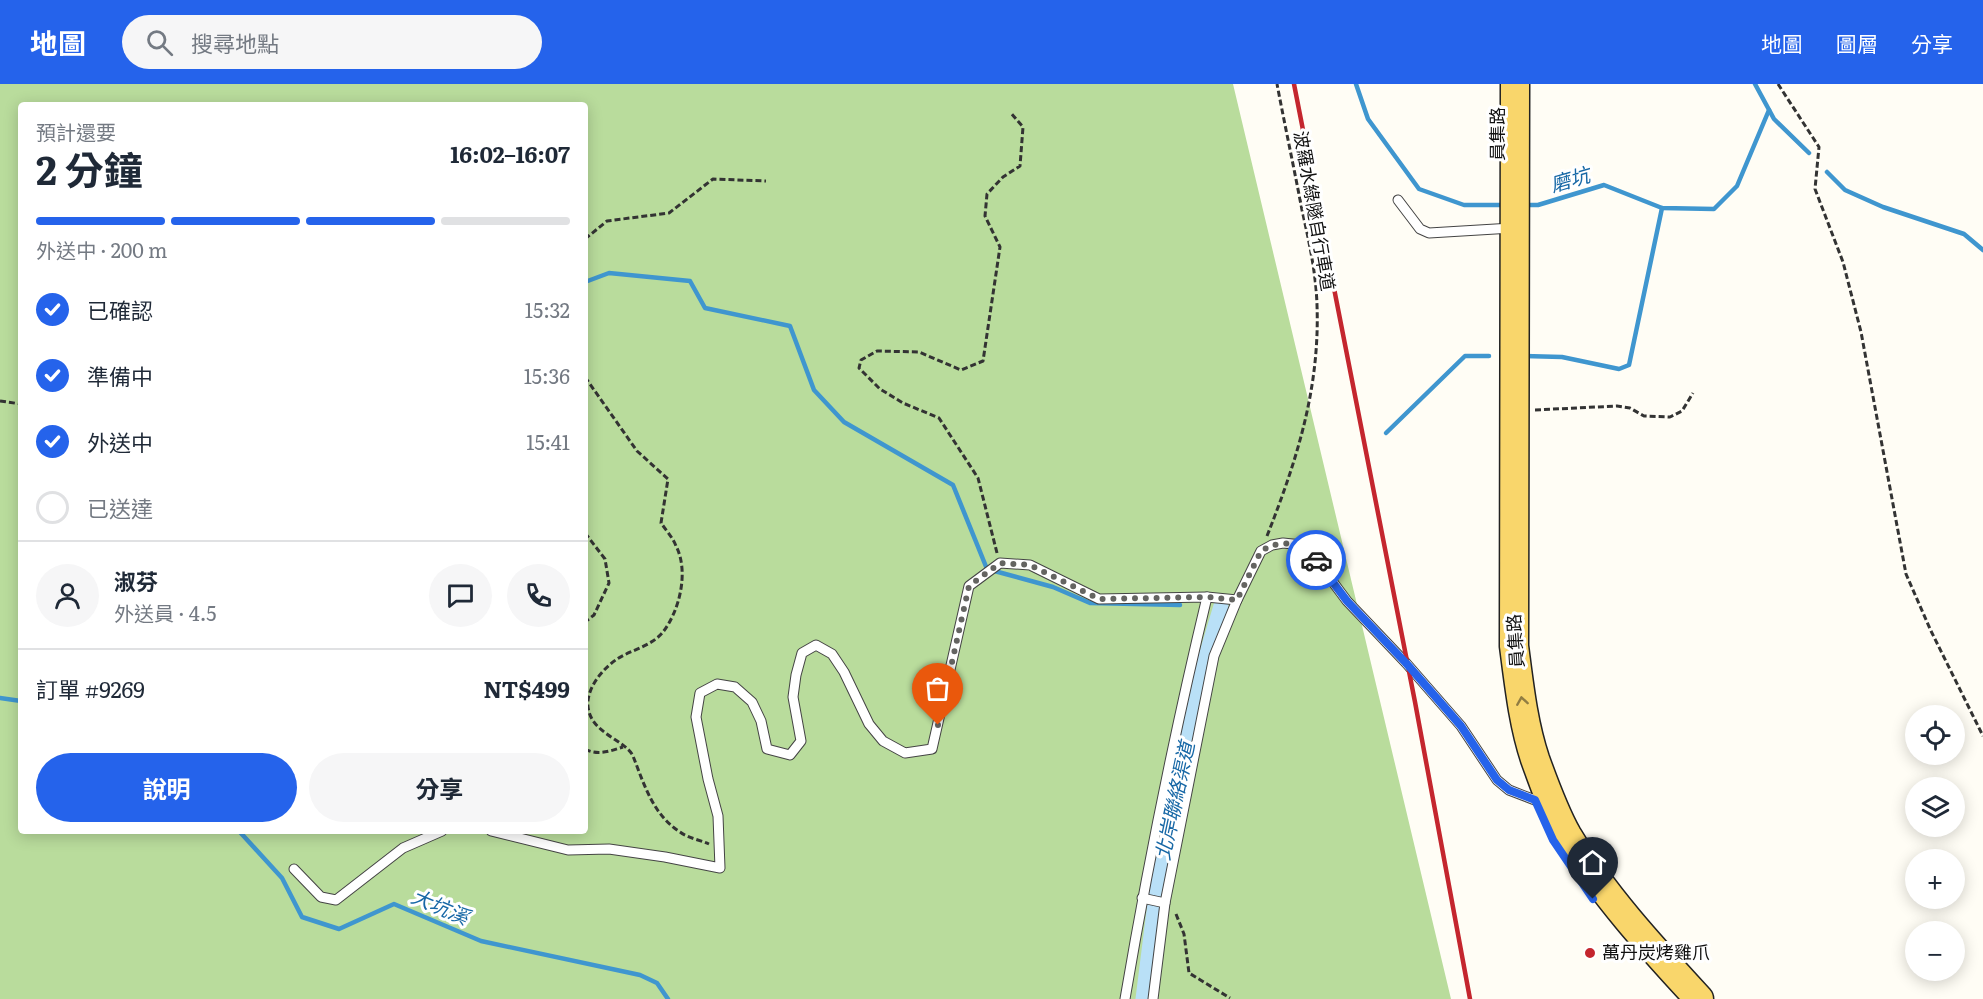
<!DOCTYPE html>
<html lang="zh-TW">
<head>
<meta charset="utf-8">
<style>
  body { margin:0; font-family:Literata,"Noto Sans TC",serif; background:#f6f6f7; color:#1f2937; height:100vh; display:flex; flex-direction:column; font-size:22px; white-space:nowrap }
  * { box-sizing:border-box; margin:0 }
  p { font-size:20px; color:#747a83 }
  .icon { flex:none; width:33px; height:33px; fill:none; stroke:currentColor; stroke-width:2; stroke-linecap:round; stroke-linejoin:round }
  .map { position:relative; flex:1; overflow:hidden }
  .details { position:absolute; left:18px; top:18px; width:570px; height:732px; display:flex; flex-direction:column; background:#fff; border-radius:6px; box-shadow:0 3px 15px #0003 }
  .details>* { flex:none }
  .buttons { position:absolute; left:1905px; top:621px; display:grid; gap:12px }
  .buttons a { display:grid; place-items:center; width:60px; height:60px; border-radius:50%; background:#fff; box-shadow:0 3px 15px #0003; font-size:30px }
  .pin { position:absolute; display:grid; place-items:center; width:51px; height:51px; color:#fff; margin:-62px -26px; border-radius:50% 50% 50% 0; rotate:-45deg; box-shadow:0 0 6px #0007 }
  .pin .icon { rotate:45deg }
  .courier { position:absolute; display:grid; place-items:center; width:60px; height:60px; margin:-30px; border:4px solid #2563eb; border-radius:50%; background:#fff; color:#222; box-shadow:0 2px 8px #0007 }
  .head em { font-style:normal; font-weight:700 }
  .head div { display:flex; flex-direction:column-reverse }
  .head { display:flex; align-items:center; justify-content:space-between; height:102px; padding:0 18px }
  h1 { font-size:39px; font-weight:700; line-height:45px }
  .bar { display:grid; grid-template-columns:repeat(4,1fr); gap:9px 6px; align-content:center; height:72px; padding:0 18px }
  .bar i { height:8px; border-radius:4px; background:#e0e1e3 }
  .bar .on { background:#2563eb }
  .bar p { grid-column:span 4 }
  .line { display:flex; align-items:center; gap:15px; padding:0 18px; border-top:2px solid #e0e1e3 }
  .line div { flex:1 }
  .round { display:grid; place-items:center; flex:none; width:63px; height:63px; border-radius:32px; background:#f6f6f7 }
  ol { padding:0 18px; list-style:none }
  li { display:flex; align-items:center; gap:18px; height:66px }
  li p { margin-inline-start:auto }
  li .icon { padding:6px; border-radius:50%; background:#2563eb; color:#fff; stroke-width:4 }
  li:last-child { color:#747a83 }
  li i { width:33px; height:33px; border:3px solid #e0e1e3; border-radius:50% }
  .button { display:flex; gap:12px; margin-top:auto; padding:12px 18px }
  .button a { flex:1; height:69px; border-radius:36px; background:#2563eb; color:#fff; font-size:24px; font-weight:700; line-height:69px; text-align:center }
  .button a+a { background:#f6f6f7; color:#1f2937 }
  header { display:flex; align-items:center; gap:36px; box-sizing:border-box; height:84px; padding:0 30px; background:#2563eb; color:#fff }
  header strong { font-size:28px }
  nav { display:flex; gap:33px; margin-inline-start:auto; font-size:21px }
  .search { width:420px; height:54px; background:#f6f6f7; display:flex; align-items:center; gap:15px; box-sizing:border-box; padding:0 21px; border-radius:33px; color:#747a83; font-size:22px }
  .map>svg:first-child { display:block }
</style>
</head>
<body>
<header>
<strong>地圖</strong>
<div class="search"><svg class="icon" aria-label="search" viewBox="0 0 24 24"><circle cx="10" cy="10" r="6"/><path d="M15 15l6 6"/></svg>搜尋地點</div>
<nav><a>地圖</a><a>圖層</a><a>分享</a></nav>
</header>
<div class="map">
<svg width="1983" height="915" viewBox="0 0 1983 915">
  <rect width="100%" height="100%" fill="#fffdf5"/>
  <path fill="#b9dc9c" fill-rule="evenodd" d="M0,0H1233L1451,915H0ZM21,21H585V747H21Z"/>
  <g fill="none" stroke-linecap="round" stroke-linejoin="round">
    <g stroke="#3f96cf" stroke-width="4.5">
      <polyline points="1356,0 1368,35 1419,105 1464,121 1506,121"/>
      <polyline points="1755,0 1774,35 1809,69"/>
      <polyline points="1827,88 1845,106 1883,123 1964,150 1983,166"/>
      <polyline points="1524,121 1538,121 1604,101 1662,124 1714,125 1737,102 1769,26"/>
      <polyline points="585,198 609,189 690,197 705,224 790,242 814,306 844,338 953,401 987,485 1053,503 1090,519 1180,521"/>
      <polyline points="1523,272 1562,273 1619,285 1629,281 1662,124"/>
      <polyline points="1386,349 1465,272 1489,272"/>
      <polyline points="0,614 21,617"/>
      <polyline points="239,747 282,794 302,833 339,845 394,820 481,857 640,891 657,899 668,915"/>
    </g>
    <polyline stroke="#b9e0f7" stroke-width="15" points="1143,915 1157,803 1200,592 1221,522"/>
    <g stroke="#444" stroke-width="11">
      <g id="lane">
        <polyline points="1398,116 1420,145 1429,149 1512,144"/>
        <polyline points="491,747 568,766 609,765 665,773 720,784 718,732 708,695 696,633 700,609 717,600 735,603 752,618 761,637 767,665 790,671 801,657 793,613 796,591 802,569 816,561 832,570 844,588 869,640 883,657 905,669 932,665 969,502 1000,479 1030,481 1099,515 1207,513 1237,516"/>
        <polyline points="294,785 321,813 336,816 403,764 442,747"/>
        <polyline points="1142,814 1165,819"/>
        <path d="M1125,915C1148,780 1175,646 1207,513"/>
        <polyline points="1153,915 1165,819 1214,572 1237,516 1261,467 1272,461 1283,459 1302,461 1309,466 1347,517 1406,579 1461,642 1497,696 1509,706 1535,716"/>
      </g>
    </g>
    <g stroke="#222" stroke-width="31">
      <path id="primary" d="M1515,0L1514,562C1519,600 1523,639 1535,675C1544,700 1554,728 1567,751C1603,811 1652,864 1699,915"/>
    </g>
    <g stroke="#333" stroke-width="3" stroke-dasharray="6 3" stroke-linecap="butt">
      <polyline points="1778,0 1819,63 1815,105 1843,178 1861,248 1906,490 1931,547 1983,652"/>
      <polyline points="585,155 607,137 669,129 713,95 766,97"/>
      <path d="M585,293L637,367L668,395L661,439C666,446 673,454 676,462C689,487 680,526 663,548C652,562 631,566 617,575C601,586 583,608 589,628C595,650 626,657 633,672C644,700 653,731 680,748C688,754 700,756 709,760"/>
      <polyline points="0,317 21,320"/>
      <polyline points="1535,326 1617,322 1630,324 1644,332 1670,333 1682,327 1693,309"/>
      <polyline points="585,449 605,475 609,499 594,531 585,538"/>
      <path d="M1267,452C1297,376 1320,304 1317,221C1316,189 1309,157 1302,126C1294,84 1285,42 1277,0"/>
      <polyline points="997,469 978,394 939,334 903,319 880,305 859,284 861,276 877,267 919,268 961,286 983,277 1000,163 985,132 987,110 1003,93 1020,82 1023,43 1010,28"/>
      <path d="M585,665C598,672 610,667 623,663"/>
      <polyline points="1176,830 1184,850 1189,889 1230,914"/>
    </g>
    <use href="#lane" stroke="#fff" stroke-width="9"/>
    <use href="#primary" stroke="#f9d66b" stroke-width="28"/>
    <polyline stroke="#c4262e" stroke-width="4.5" points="1294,0 1415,618 1470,915"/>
  </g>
  <defs><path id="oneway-chevron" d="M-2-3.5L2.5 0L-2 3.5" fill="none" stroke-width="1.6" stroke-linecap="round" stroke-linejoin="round" transform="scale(1.5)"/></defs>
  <use stroke="#917d42" href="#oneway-chevron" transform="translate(1522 617) rotate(-99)"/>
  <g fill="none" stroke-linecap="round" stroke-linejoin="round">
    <polyline stroke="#646461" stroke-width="6" stroke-dasharray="0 10.8" points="938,641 969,502 1000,479 1030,481 1099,515 1207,513 1237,516 1261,467 1272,461 1292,459 1302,462 1316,476"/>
    <polyline stroke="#2563eb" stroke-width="8" points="1316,476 1347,517 1406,579 1461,642 1497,696 1509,706 1535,716 1553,756 1593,815"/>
  </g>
  <circle fill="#c4262e" stroke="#fff" stroke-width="2" cx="1590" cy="869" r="6"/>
  <g text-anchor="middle" stroke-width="6" stroke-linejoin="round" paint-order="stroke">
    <g font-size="18" fill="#111" stroke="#fff">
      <text transform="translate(1498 50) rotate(-90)" y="6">員集路</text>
      <text transform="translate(1314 127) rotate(80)" y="6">波羅水綠隧自行車道</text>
      <text transform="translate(1516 557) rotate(-94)" y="6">員集路</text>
    </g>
    <g font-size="18" fill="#111" stroke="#fff" text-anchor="start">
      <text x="1602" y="875">萬丹炭烤雞爪</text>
    </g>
    <g font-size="20" font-style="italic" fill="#1768a6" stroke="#fff">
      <text transform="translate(1570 96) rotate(-16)" y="7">磨坑</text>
      <text transform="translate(1175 717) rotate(-78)" y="7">北岸聯絡渠道</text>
      <text transform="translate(440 823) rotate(23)" y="7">大坑溪</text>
    </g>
  </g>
</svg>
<div class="buttons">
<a><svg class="icon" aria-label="locate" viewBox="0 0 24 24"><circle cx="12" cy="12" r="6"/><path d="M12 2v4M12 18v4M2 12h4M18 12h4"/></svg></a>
<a><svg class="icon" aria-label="layers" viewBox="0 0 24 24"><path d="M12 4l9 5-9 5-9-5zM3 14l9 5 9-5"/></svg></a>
<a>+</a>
<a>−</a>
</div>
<div class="pin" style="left:938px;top:641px;background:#ea580c"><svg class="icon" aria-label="bag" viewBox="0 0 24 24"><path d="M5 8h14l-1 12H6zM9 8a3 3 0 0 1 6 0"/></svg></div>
<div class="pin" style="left:1593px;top:815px;background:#1f2937"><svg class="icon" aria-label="home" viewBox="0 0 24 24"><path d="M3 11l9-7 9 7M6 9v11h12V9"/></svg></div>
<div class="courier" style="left:1316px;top:476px"><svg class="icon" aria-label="car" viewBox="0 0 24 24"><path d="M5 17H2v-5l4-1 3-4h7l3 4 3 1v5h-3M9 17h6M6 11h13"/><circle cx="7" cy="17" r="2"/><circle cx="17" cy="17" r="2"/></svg></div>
<section class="details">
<div class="head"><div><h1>2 分鐘</h1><p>預計還要</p></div><em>16:02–16:07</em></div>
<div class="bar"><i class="on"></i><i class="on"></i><i class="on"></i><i></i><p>外送中 · 200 m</p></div>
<ol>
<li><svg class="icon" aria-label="check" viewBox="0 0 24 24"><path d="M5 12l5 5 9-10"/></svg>已確認<p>15:32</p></li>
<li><svg class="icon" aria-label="check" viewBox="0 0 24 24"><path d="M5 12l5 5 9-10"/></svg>準備中<p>15:36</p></li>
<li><svg class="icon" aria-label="check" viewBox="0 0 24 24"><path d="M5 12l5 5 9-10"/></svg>外送中<p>15:41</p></li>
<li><i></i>已送達</li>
</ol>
<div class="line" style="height:108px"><a class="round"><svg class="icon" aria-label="person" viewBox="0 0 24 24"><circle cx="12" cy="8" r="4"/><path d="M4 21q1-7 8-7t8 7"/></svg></a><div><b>淑芬</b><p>外送員 · 4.5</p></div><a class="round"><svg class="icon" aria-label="chat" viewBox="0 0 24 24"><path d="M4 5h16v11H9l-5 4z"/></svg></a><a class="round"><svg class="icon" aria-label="phone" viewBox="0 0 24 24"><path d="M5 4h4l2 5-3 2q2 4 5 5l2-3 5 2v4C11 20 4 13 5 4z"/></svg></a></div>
<div class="line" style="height:78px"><div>訂單 #9269</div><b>NT$499</b></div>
<div class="button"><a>說明</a><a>分享</a></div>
</section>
</div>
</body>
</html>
